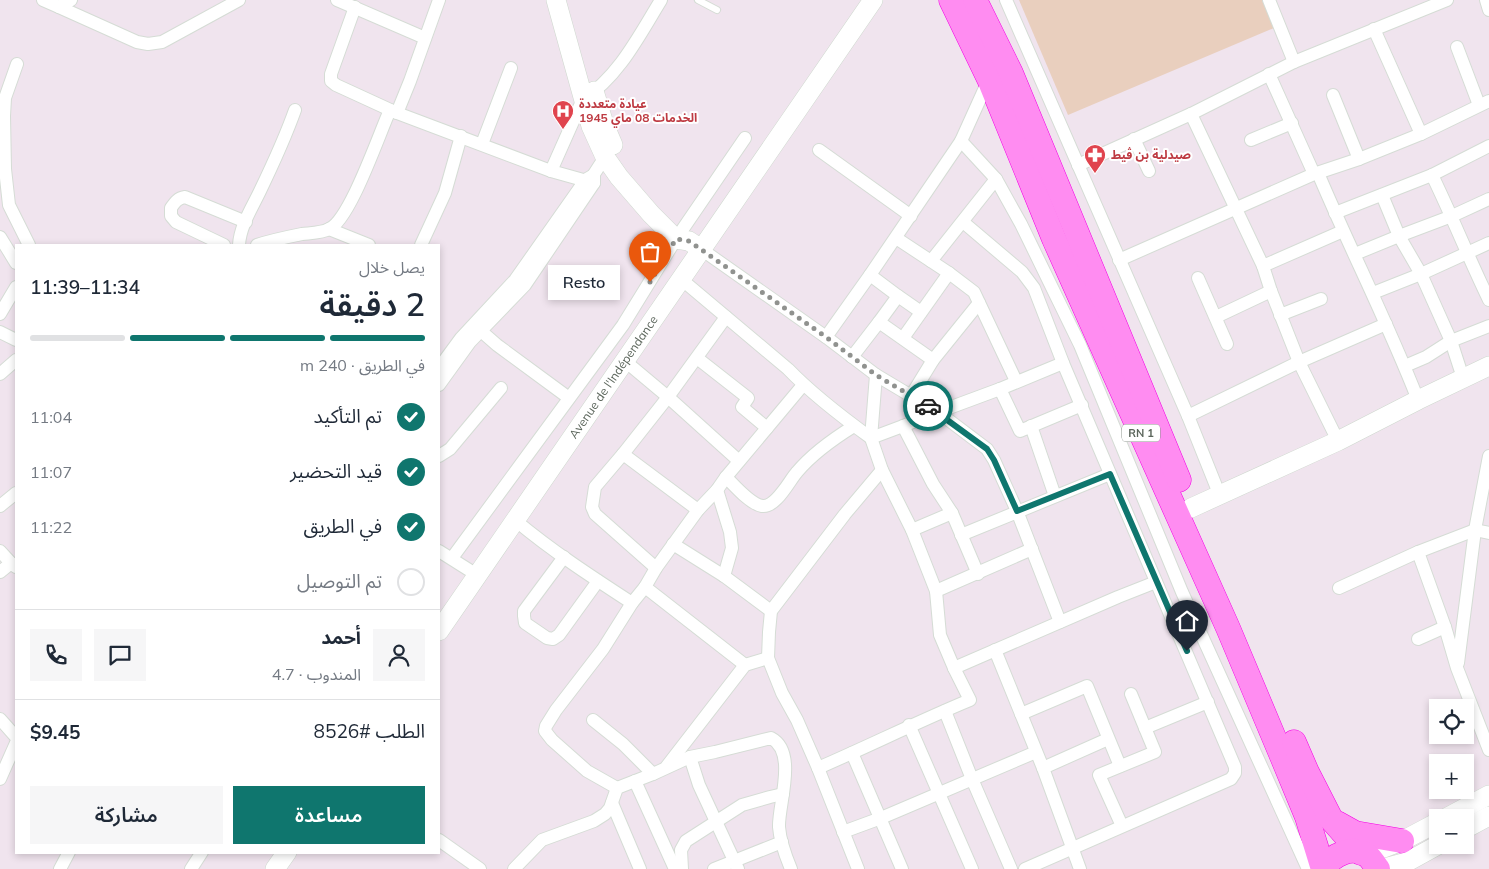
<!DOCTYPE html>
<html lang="ar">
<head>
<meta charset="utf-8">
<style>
  body { margin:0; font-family:Mulish,"Noto Sans Arabic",sans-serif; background:#f6f6f7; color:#1f2937; direction:rtl; height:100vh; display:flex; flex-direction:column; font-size:19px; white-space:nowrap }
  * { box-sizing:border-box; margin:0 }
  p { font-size:16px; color:#747a83 }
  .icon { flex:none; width:28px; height:28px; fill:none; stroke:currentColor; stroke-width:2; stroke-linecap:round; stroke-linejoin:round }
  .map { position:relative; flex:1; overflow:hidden; direction:ltr }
  .sheet { position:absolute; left:15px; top:244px; width:425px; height:610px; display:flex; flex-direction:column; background:#fff; border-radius:0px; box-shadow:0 2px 8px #0003; direction:rtl }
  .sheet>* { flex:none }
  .buttons { position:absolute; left:1429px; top:699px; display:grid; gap:10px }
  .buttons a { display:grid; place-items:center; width:45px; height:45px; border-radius:0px; background:#fff; box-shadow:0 2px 8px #0003; font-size:25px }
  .pin { position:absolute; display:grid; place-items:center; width:42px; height:42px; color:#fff; margin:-51px -21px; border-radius:50% 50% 50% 0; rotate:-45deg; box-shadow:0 0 5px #0007 }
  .pin .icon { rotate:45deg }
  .courier { position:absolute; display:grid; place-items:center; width:50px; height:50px; margin:-25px; border:4px solid #0f766e; border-radius:50%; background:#fff; color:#222; box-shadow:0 1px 6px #0007 }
  .bubble { position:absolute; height:35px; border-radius:0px; background:#fff; box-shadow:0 2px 8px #0003; font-size:16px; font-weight:600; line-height:35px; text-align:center; direction:rtl }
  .headline em { font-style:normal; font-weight:600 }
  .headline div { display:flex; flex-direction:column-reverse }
  .headline { display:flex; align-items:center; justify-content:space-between; height:85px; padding:0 15px }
  h1 { font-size:32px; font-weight:600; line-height:38px }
  .bar { display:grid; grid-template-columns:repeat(4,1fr); gap:8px 5px; align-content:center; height:60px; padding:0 15px }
  .bar i { height:6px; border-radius:4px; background:#e0e1e3 }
  .bar .on { background:#0f766e }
  .bar p { grid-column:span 4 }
  .line { display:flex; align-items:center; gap:12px; padding:0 15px; border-top:1px solid #e0e1e3 }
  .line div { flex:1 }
  .round { display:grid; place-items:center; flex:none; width:52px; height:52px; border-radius:0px; background:#f6f6f7 }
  ol { padding:0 15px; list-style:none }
  li { display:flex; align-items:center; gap:15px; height:55px }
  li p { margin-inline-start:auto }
  li .icon { padding:5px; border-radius:50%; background:#0f766e; color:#fff; stroke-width:4 }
  li:last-child { color:#747a83 }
  li i { width:28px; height:28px; border:2px solid #e0e1e3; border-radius:50% }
  .primary-button { display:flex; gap:10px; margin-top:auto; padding:10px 15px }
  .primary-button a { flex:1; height:58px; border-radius:0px; background:#0f766e; color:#fff; font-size:20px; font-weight:600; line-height:58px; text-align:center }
  .primary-button a+a { background:#f6f6f7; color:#1f2937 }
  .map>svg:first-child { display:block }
</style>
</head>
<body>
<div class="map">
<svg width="1489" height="869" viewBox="0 0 1489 869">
  <rect width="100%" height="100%" fill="#f0e4ee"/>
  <polygon fill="#e9cfbe" points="1019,0 1262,0 1274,28 1068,115"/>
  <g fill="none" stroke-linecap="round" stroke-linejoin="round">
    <g stroke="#d5dcd5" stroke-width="8">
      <polyline id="lane" points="698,0 717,10"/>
    </g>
    <g stroke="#d5dcd5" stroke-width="14">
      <g id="street">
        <polyline points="43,0 59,7 71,0"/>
        <polyline points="337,0 425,38"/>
        <polyline points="1006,0 1188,416 1220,496"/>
        <polyline points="1486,0 1489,10"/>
        <polyline points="59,7 137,42 148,44 162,42 239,0"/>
        <polyline points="355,7 331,74 331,81 336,85 397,113 551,171 594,183"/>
        <polyline points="1374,29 1421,134"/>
        <polyline points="1457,47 1479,105"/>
        <polyline points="1294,62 1447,0"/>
        <polyline points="17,64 5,98 4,116 5,169 9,205 29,245"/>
        <polyline points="1269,74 1314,174"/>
        <polyline points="1333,95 1359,159"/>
        <polyline points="397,113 410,81 439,0"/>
        <polyline points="1191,114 1263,266 1271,291 1299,362 1338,441"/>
        <polyline points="1134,139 1149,171"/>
        <polyline points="1251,140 1292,123"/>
        <polyline points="482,144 511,68"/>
        <polyline points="819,150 911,216"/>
        <polyline points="1078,165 1191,114 1294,62 1269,0"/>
        <path d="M551,171L583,99C618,78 640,34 661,0"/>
        <path d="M1318,173C1350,249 1388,323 1418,400"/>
        <path d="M1432,175C1452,216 1469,259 1489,300"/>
        <polyline points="996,179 1021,224 1080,345 1182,592 1308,869"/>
        <polyline points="1382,195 1399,236 1421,274 1451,341 1463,378"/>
        <polyline points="1335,213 1432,175 1489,146"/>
        <polyline points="963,222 1022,272 1034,288 1063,363 1235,767 1235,773 1231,779 1025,869"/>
        <polyline points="329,229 369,245"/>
        <polyline points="0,237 16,263"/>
        <polyline points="896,238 949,273 974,292 1016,381"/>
        <path d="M224,245L176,222L171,216V208C175,202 178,198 185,197L246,222"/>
        <path d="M239,245C240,226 252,208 260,191C273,164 285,138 295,110"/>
        <path d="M257,245C272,240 287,237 302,234C310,233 322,233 329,229C350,220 379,134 390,110"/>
        <polyline points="421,245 445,193 461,136"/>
        <polyline points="701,249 826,337 876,375 938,412 987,449 994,460 1017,511 1060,622"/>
        <polyline points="1355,254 1399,236 1452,216 1489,199"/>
        <polyline points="1119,260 1314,174 1359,159 1421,134 1489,101"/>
        <polyline points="931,261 996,179 961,141"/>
        <polyline points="1263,266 1343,231"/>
        <polyline points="870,275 898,296 879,322 933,360"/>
        <polyline points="1198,278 1227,344"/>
        <path d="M681,279L788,369C813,395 842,417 871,438L903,426L938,412L1000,389L1063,363"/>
        <polyline points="1373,293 1421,274 1489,243"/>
        <polyline points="898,296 921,312"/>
        <polyline points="0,314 16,287"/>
        <polyline points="1280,315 1321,299"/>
        <polyline points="1216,317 1271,291"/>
        <polyline points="481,331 497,345 569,398"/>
        <polyline points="0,332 16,340"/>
        <polyline points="826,337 870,275 961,141 989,79"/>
        <polyline points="903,338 949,273"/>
        <polyline points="852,357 879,322"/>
        <polyline points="697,358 748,398 742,407 767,428"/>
        <polyline points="625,361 668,397 739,461"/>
        <polyline points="1405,366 1426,357 1451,341 1489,326"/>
        <polyline points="439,368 461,338 515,280 579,189 585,180 592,176"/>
        <polyline points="0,374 16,360"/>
        <polyline points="439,385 470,342 525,285 594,183 594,174 605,157"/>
        <polyline points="1000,389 1020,431 1082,405"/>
        <polyline points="911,396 933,360 979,303"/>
        <polyline points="1188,416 1299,362 1386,324"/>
        <polyline points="903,426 933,484 952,513 978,574"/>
        <polyline points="1031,426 1055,496"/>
        <polyline points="623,454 698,510"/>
        <polyline points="439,456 450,449 501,388"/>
        <path d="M726,477C734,485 750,504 762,506C776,508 789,481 797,472C813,453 833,439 854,426"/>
        <polyline points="717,490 730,532 732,548 724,576"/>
        <polyline points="0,506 16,493"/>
        <path d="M515,520C552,551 592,577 632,603"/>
        <polyline points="912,530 952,513"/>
        <polyline points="961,535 1110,474"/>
        <polyline points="673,544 724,576 771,611"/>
        <polyline points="0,551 11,563"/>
        <polyline points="439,551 477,575"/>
        <polyline points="1418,552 1475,530 1489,533"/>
        <polyline points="564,557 524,611 524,616 525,623 547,638 553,639 559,635 598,581"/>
        <polyline points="452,558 623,325 676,239 745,138"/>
        <polyline points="656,568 595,514 592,507 595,487 623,454 668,397 726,317"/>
        <polyline points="0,572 11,563 16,567"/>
        <polyline points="645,587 745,665"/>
        <polyline points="1339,588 1418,552 1445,627 1457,668 1489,750"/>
        <polyline points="936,591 1032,549"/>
        <polyline points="1418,639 1445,627"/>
        <polyline points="995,650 1043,768 1080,869"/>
        <polyline points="1458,663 1475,530 1489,456"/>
        <polyline points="954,668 1118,597 1156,582"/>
        <polyline points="945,711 972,779 1011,869"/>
        <polyline points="1021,714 1087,686 1120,766"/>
        <polyline points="0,719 16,737"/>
        <polyline points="593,720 623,744 653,774"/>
        <polyline points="909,725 972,869"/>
        <polyline points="1145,728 1208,702"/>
        <polyline points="852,753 902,869"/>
        <polyline points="690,757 699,785 738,869"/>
        <polyline points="667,766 745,665 768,658"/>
        <path d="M818,768C869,746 919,721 970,700L954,668L940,635L936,591L912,530L882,470L871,438L876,375"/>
        <polyline points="1043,768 1108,739"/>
        <polyline points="0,779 16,743"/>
        <polyline points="635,781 675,869"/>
        <polyline points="617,788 587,771 552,740 545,731 546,726 556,710 603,649 632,603 645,587 656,568 698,510 717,490 726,477 803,385"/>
        <polyline points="612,803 640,869"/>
        <polyline points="1122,826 1099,775 1155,752 1131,694"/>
        <polyline points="843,832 881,818 1036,752"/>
        <polyline points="439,840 480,869"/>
        <polyline points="60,869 69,852"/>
        <polyline points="191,869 202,852"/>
        <path d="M514,869L542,840L594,821L605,814L610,808L617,788L653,774L690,757L715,752L771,738C798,752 778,805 779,827C780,840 786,857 791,869"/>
        <polyline points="682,869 681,850 686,841 742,805 770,797 783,794"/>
        <polyline points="714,869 782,842"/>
        <polyline points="858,869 818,768 797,720 782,693 768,658 769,632 771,611 845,514 882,470"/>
      </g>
    </g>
    <g stroke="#ced8ce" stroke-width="20">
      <g id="secondary">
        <polyline points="556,0 591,126 605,157 619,177 651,214 676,239 689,241 701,249"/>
        <polyline points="594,91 604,124 613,145"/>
        <polyline points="1191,508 1338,441 1418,400 1489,366"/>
        <path id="s1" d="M439,631L873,0"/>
        <polyline points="1446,818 1489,795"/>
        <polyline points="1465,829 1489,816"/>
        <polyline points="1366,855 1402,841 1438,822"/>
        <polyline points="275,869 287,852"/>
        <polyline points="1381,869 1407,862 1438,845"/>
      </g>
    </g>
    <g stroke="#f400e4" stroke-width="25">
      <g id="highway">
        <polyline points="951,0 989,79 1054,239 1228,628 1283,759 1307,817 1323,869"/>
        <polyline points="975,0 1011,73 1179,480"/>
        <polyline points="1294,742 1307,772 1331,819 1361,853"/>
        <polyline points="1337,823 1355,833 1402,841"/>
        <path d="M1323,869C1332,855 1353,844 1368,856C1372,860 1375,865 1378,869"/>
      </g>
    </g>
    <use href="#lane" stroke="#fff" stroke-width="6"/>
    <use href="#street" stroke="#fff" stroke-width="12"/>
    <use href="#secondary" stroke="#fff" stroke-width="19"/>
    <use href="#highway" stroke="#ff8cf1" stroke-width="24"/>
  </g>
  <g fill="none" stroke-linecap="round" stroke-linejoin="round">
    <polyline stroke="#90928f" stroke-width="5" stroke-dasharray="0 9" points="650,282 676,239 689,241 826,337 876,375 928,406"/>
    <polyline stroke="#0f766e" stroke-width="6" points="928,406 987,449 994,460 1017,511 1110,474 1187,651"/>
  </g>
  <defs>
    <g id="hospital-pin" transform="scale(1.125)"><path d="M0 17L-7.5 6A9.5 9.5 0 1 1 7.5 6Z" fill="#e0444e" stroke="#fff"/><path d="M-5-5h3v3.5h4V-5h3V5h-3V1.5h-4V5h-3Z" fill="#fff"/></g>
    <g id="pharmacy-pin" transform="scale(1.125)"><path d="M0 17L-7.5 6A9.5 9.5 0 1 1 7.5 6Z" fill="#e0444e" stroke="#fff"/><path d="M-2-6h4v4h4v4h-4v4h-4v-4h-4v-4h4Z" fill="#fff"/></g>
  </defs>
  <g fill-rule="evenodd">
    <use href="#hospital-pin" x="563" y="111"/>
    <use href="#pharmacy-pin" x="1095" y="155"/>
  </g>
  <g text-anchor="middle" stroke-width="4" stroke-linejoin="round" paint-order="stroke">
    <rect fill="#fff" stroke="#8d948d" stroke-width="1" x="1122" y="424.5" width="38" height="17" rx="4"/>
    <g font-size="11" font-weight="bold" fill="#5c665c">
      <text x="1141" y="437">RN 1</text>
    </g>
    <g font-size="12" font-weight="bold" fill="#be3a42" stroke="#fff" text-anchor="start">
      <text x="579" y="108">عيادة متعددة<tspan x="579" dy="14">الخدمات 08 ماي 1945</tspan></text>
      <text x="1111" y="159">صيدلية بن ڤيط</text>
    </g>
    <g font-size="12" fill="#5c665c" stroke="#fff">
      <text dy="4" stroke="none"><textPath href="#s1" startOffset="308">Avenue de l'Indépendance</textPath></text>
    </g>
  </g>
</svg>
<div class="buttons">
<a><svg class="icon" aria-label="locate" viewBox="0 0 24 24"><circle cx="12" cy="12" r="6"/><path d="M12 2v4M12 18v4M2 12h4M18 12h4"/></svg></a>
<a>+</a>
<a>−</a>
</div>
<div class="pin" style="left:650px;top:282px;background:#ea580c"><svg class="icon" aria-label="bag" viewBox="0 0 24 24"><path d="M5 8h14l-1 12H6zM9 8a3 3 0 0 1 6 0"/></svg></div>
<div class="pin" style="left:1187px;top:651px;background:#1f2937"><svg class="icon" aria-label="home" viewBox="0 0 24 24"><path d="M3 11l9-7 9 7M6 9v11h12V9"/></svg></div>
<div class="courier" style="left:928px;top:406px"><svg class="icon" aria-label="car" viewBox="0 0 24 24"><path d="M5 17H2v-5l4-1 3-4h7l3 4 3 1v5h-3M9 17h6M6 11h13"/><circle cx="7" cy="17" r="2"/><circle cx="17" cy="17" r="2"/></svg></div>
<div class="bubble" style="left:548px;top:265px;width:72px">Resto</div>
<section class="sheet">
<div class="headline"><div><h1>2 دقيقة</h1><p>يصل خلال</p></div><em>11:34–11:39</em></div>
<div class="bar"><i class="on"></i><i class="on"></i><i class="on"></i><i></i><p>في الطريق · 240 m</p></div>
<ol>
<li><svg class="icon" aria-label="check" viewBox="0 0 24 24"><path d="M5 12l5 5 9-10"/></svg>تم التأكيد<p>11:04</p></li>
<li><svg class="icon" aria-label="check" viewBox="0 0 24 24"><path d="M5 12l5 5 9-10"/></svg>قيد التحضير<p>11:07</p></li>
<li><svg class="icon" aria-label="check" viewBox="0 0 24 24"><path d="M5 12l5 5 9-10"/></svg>في الطريق<p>11:22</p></li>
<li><i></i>تم التوصيل</li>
</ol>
<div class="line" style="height:90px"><a class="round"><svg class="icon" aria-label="person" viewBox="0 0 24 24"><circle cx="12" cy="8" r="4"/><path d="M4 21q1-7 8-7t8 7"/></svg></a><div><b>أحمد</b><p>المندوب · 4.7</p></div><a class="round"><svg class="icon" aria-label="chat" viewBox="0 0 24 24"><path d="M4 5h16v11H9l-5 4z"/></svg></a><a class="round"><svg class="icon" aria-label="phone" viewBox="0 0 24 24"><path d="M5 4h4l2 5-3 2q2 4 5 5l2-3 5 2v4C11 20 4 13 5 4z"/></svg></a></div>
<div class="line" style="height:65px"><div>الطلب #8526</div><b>$9.45</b></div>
<div class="primary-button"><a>مساعدة</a><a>مشاركة</a></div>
</section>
</div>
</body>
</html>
